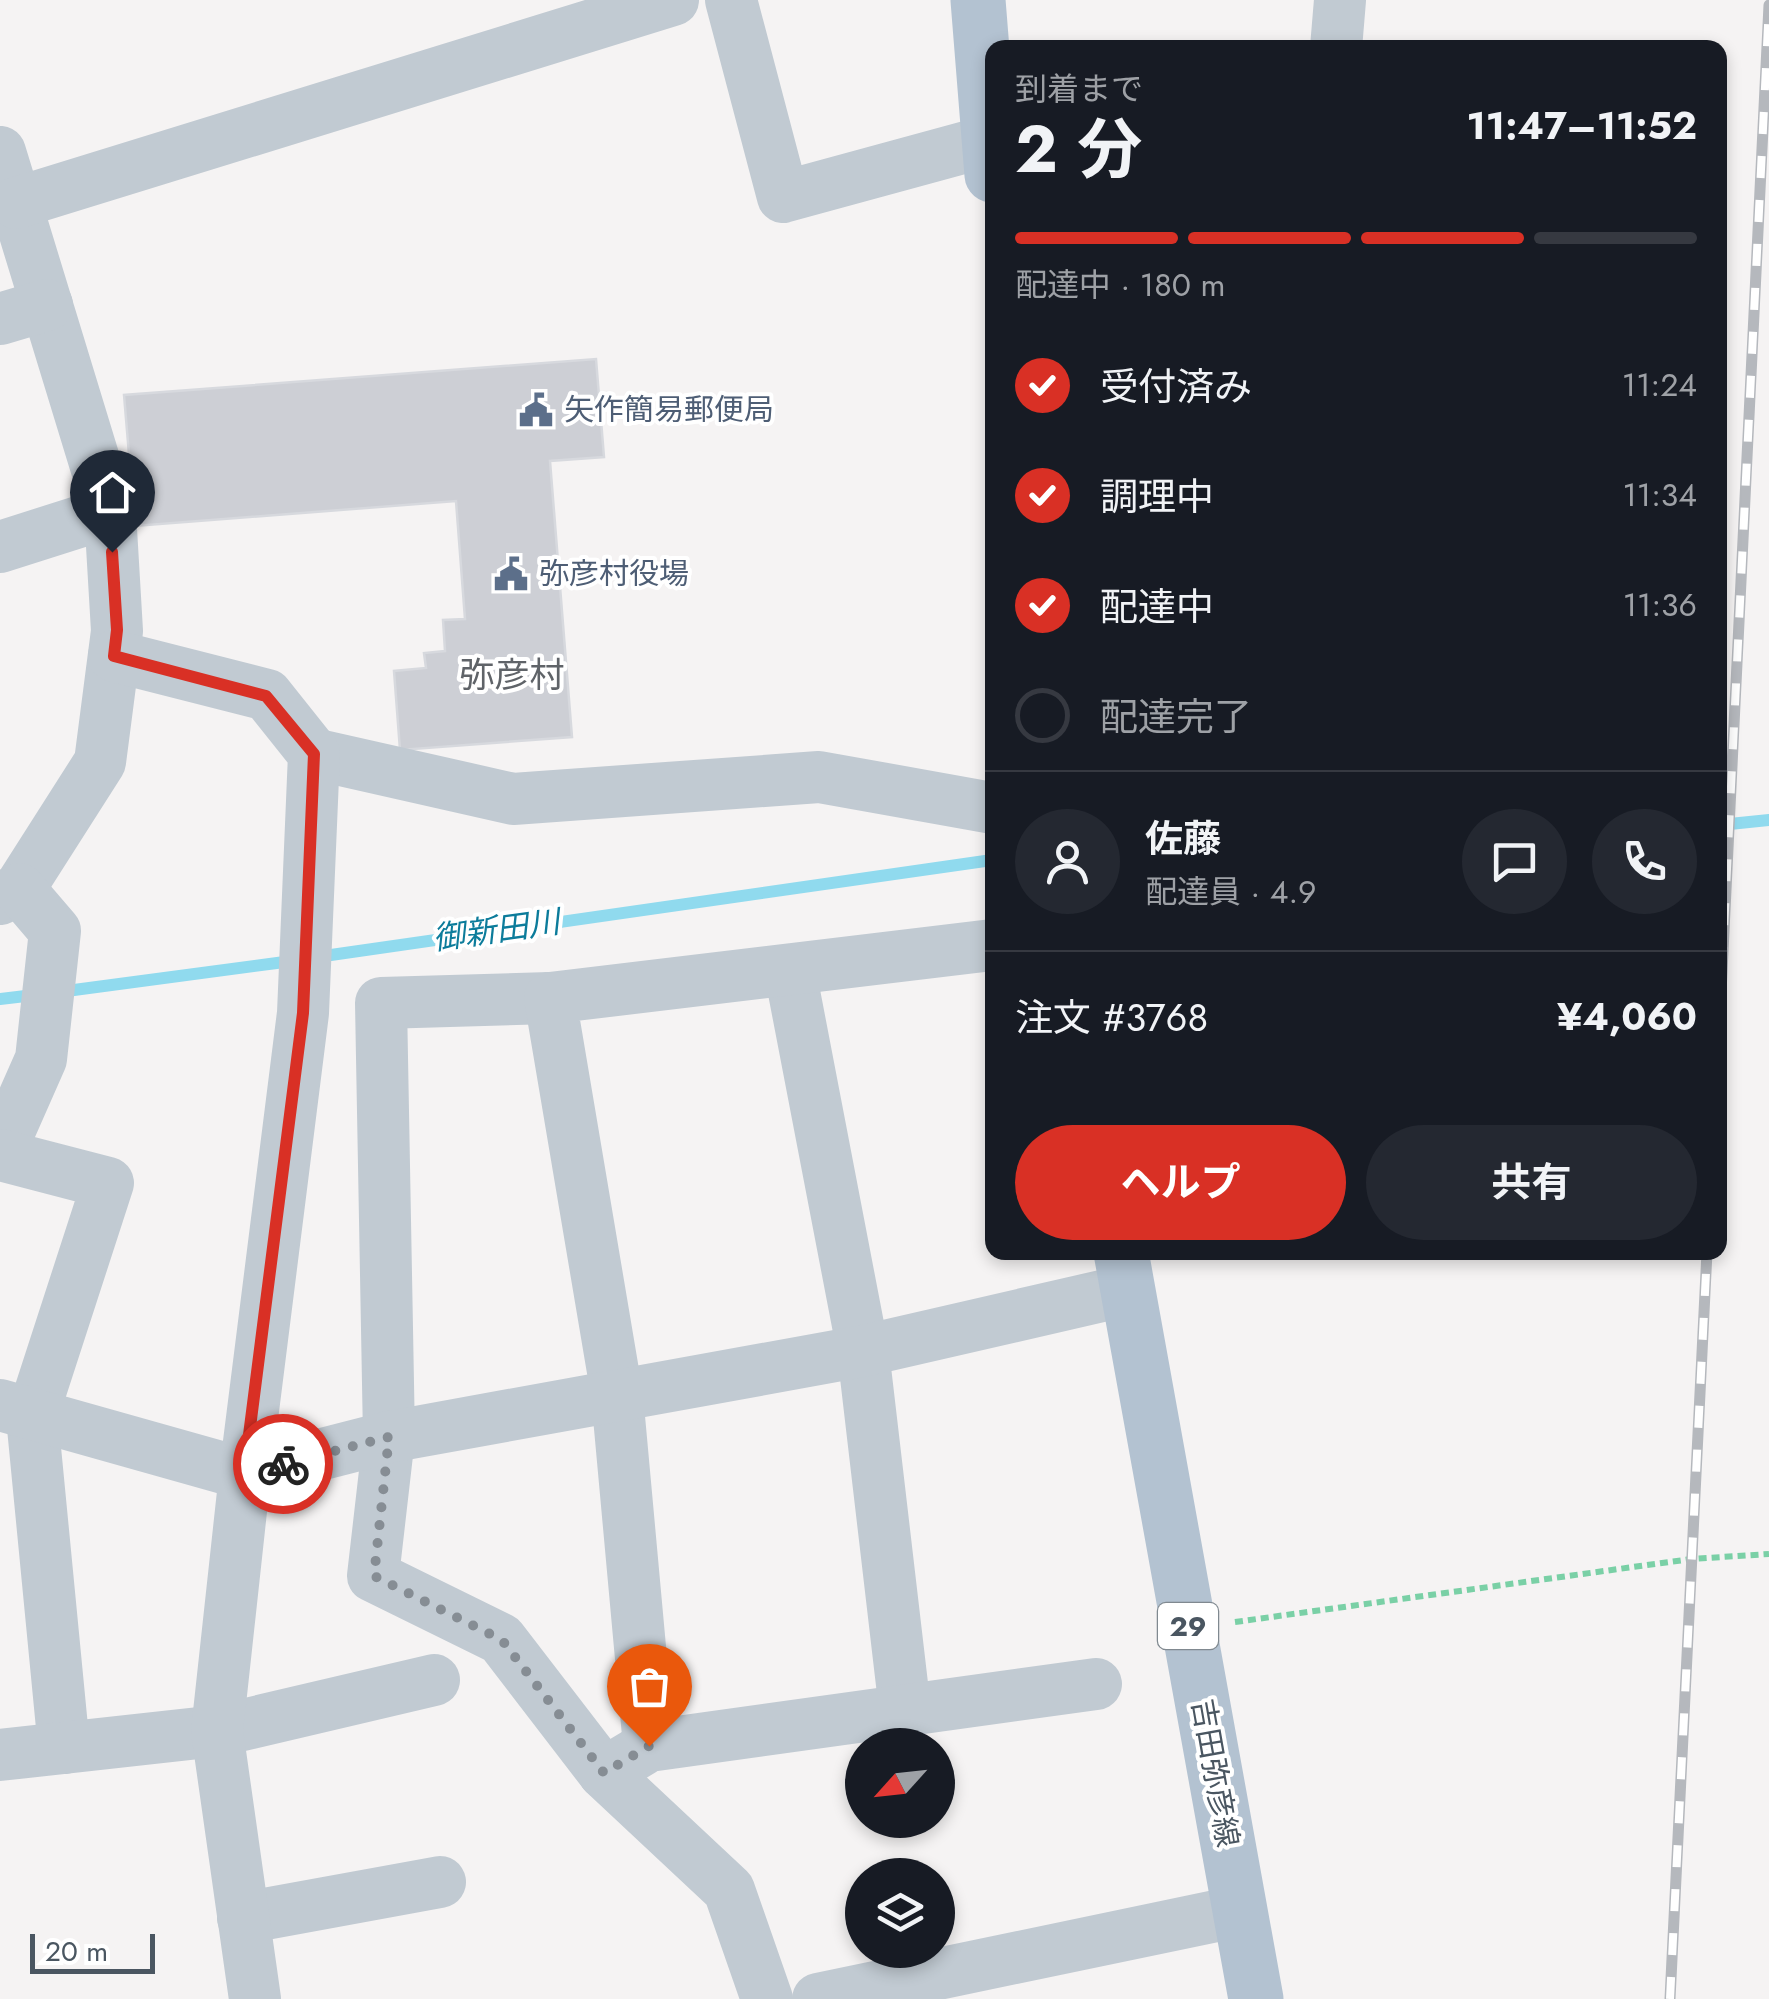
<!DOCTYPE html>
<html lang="ja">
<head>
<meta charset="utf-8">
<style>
  body { margin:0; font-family:Jost,"Noto Sans JP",sans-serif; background:#242831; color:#f1f3f6; height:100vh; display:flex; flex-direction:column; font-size:38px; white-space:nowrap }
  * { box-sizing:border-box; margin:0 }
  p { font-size:32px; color:#9ea1a6 }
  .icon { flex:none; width:55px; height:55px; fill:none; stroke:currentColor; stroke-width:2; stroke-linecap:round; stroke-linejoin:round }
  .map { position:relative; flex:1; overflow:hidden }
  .details { position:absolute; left:985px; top:40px; width:742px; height:1220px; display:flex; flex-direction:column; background:#171b24; border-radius:20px; box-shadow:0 5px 15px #0003 }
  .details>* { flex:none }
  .needle { width:65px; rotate:243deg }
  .fabs { position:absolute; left:845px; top:1728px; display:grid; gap:20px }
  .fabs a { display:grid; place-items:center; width:110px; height:110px; border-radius:50%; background:#171b24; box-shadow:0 5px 15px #0003; font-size:50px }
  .scale { position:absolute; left:30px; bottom:25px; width:125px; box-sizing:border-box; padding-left:10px; border:5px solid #4a5661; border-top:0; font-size:28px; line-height:35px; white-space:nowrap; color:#4a5661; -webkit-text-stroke:8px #fff; paint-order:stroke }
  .pin { position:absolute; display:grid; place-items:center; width:85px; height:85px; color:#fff; margin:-102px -42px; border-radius:50% 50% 50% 0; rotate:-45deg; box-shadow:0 0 10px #0007 }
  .pin .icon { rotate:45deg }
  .courier { position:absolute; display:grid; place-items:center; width:100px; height:100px; margin:-50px; border:8px solid #d93025; border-radius:50%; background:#fff; color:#222; box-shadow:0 2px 12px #0007 }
  .summary em { font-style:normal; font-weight:700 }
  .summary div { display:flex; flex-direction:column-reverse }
  .summary { display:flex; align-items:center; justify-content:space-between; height:170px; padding:0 30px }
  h1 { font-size:65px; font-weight:700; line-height:75px }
  .bar { display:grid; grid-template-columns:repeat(4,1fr); gap:15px 10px; align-content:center; height:120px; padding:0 30px }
  .bar i { height:12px; border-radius:8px; background:#363941 }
  .bar .active { background:#d93025 }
  .bar p { grid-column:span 4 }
  .line { display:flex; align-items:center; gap:25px; padding:0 30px; border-top:2px solid #363941 }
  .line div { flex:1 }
  .round { display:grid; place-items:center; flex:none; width:105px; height:105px; border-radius:52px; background:#242831 }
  ol { padding:0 30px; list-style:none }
  li { display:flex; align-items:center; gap:30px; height:110px }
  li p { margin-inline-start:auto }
  li .icon { padding:10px; border-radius:50%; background:#d93025; color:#fff; stroke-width:4 }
  li:last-child { color:#9ea1a6 }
  li i { width:55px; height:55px; border:5px solid #363941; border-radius:50% }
  .cta { display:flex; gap:20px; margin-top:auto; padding:20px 30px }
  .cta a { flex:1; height:115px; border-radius:60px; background:#d93025; color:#fff; font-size:40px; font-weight:700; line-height:115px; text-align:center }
  .cta a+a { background:#242831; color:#f1f3f6 }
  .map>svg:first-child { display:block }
</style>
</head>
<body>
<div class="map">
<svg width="1769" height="1999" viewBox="0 0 1769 1999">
  <rect width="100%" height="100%" fill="#f5f3f3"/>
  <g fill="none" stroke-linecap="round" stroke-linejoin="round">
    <g stroke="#90daee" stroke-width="12">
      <polyline points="1720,825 1769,820"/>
      <polyline points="317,957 992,860"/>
      <polyline points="59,992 292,961"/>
      <polyline points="0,999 34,995"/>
    </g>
  </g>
  <polygon fill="#cdcfd5" stroke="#d7d9de" stroke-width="2.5" points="596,359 604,457 550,461 572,737 400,750 394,671 426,668 424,653 445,651 443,620 465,619 456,501 135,526 124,395"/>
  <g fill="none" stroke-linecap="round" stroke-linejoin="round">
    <polyline stroke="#7ad0a6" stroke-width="6" stroke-dasharray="8 5" stroke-linecap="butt" points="1235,1622 1691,1559 1769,1554"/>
    <g stroke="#c1cad2" stroke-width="52">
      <polyline points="731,0 783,197 992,140"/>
      <polyline points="1336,48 1340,0"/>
      <polyline points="0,152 110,512 117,631 100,762 19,889 0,899"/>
      <polyline points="16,203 673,0"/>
      <polyline points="0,319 47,305"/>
      <polyline points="0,547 110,512"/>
      <polyline points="314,754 513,799 819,777 992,808"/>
      <polyline points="790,971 863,1351 905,1710"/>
      <polyline points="550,998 381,1003 389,1437 373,1576 501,1639 604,1773"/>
      <polyline points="0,1152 41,1059 55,931 19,889"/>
      <polyline points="0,1155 108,1183 32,1417 64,1748"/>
      <polyline points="0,1405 245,1474 303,1013 314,754 267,695 114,656"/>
      <polyline points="649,1746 617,1395 550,998 992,945"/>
      <polyline points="0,1755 217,1731 434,1680"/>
      <polyline points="243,1918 440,1882"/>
      <polyline points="255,1999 217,1731 245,1474 389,1437 863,1351 1128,1290"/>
      <polyline points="767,1999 729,1890 604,1773 649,1746 1096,1684"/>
      <polyline points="818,1999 1240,1911"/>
    </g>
    <g stroke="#b3c2d1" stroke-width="55">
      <polyline points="978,0 992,175"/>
      <polyline points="1121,1252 1256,1999"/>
    </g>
    <g stroke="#b5b8bd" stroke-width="11">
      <g id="rail">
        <polyline points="1720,1013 1769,5"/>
        <polyline points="1670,1999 1707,1252"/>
      </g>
    </g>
    <use href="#rail" stroke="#fff" stroke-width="8" stroke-dasharray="22" stroke-linecap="butt"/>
  </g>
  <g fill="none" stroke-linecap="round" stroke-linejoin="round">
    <polyline stroke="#868d94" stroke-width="10" stroke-dasharray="0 18" points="283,1464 389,1437 374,1576 502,1640 604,1773 649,1746"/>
    <polyline stroke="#d93025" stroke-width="12" points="112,552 117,630 114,656 266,696 314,754 303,1013 244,1474 283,1464"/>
  </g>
  <defs>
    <g id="civic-bare" transform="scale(2.7)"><path d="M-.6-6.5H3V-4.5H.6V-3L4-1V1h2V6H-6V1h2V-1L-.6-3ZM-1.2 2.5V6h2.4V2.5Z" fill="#5c6f8a" stroke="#fff" stroke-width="2.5" paint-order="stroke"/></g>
  </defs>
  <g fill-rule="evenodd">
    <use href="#civic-bare" x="536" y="410"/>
    <use href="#civic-bare" x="511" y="574"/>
  </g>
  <g text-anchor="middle" stroke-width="8" stroke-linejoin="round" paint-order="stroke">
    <rect fill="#fff" stroke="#808990" stroke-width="2.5" x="1158" y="1603" width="60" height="46" rx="8"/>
    <g font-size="28" font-weight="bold" fill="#4a5661">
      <text x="1188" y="1636">29</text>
    </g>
    <g font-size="30" fill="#4e5e75" stroke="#fff" text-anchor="start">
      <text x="564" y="420">矢作簡易郵便局</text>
      <text x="539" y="584">弥彦村役場</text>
    </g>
    <g font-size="30" fill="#4a5661" stroke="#fff">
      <text transform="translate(1215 1773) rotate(80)" y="10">吉田弥彦線</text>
    </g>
    <g font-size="32" font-style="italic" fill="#0c7c9b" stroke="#fff">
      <text transform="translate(496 930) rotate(-8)" y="11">御新田川</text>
    </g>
    <g font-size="35" fill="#5f6368" stroke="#fff">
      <text x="512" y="687">弥彦村</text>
    </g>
  </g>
</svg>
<div class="fabs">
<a><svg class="needle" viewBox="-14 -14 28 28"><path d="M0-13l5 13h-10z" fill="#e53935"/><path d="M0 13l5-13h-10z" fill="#9ea1a6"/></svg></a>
<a><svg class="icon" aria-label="layers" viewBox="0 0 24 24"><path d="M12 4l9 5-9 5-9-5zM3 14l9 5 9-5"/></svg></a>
</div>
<div class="scale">20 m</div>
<div class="pin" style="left:649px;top:1746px;background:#ea580c"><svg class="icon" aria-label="bag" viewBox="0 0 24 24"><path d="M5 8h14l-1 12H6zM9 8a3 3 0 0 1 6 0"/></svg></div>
<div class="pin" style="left:112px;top:552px;background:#1f2937"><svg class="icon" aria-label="home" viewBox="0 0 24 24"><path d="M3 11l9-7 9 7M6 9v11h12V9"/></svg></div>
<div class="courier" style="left:283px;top:1464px"><svg class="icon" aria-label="bike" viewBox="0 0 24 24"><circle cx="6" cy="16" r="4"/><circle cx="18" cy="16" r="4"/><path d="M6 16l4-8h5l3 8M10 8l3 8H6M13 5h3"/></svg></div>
<section class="details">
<div class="summary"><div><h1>2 分</h1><p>到着まで</p></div><em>11:47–11:52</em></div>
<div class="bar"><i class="active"></i><i class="active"></i><i class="active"></i><i></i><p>配達中 · 180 m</p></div>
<ol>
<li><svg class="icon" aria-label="check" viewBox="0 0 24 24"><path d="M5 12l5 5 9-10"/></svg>受付済み<p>11:24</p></li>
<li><svg class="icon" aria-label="check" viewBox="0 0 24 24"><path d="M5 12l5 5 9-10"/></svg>調理中<p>11:34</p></li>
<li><svg class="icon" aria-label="check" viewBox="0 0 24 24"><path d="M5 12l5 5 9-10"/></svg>配達中<p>11:36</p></li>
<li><i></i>配達完了</li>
</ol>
<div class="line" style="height:180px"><a class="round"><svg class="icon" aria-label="person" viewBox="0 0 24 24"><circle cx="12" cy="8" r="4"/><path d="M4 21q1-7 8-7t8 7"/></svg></a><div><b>佐藤</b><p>配達員 · 4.9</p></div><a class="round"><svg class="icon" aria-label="chat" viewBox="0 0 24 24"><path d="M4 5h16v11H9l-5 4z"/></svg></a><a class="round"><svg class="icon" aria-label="phone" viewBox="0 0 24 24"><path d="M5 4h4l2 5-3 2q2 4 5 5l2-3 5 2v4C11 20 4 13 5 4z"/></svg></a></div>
<div class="line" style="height:130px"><div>注文 #3768</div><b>¥4,060</b></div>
<div class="cta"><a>ヘルプ</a><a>共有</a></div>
</section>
</div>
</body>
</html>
